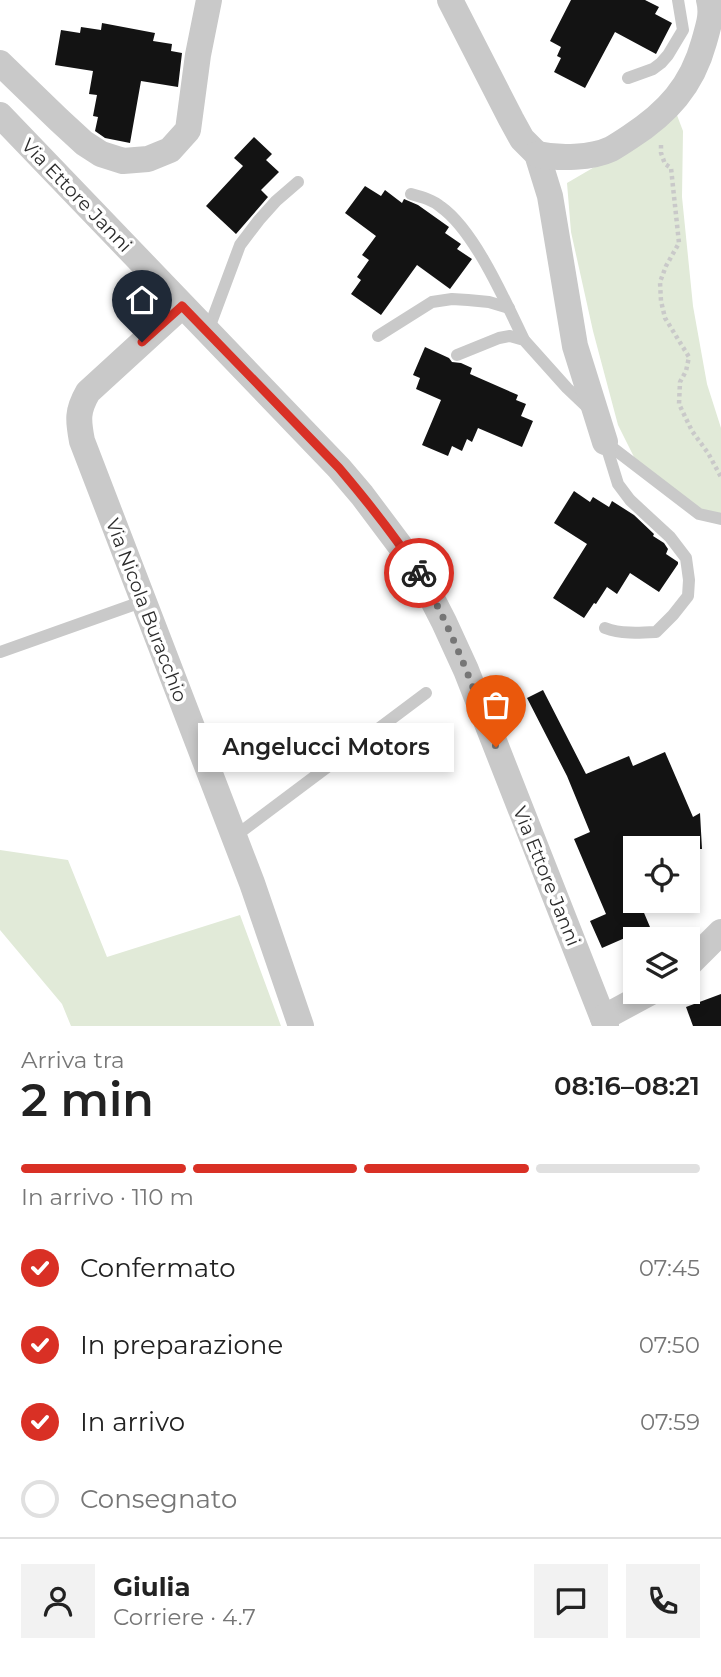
<!DOCTYPE html>
<html lang="it">
<head>
<meta charset="utf-8">
<style>
  body { margin:0; font-family:Montserrat,sans-serif; background:#f2f2f2; color:#222; height:100vh; display:flex; flex-direction:column; font-size:26px; white-space:nowrap }
  * { box-sizing:border-box; margin:0 }
  p { font-size:23px; color:#767676 }
  .icon { flex:none; width:38px; height:38px; fill:none; stroke:currentColor; stroke-width:2; stroke-linecap:round; stroke-linejoin:round }
  .map { position:relative; height:1026px; overflow:hidden }
  .details { display:flex; flex-direction:column; background:#fff; flex:1 }
  .details>* { flex:none }
  .tools { position:absolute; left:623px; top:836px; display:grid; gap:14px }
  .tools a { display:grid; place-items:center; width:77px; height:77px; border-radius:0px; background:#fff; box-shadow:0 4px 10px #0003; font-size:35px }
  .pin { position:absolute; display:grid; place-items:center; width:60px; height:60px; color:#fff; margin:-72px -30px; border-radius:50% 50% 50% 0; rotate:-45deg; box-shadow:0 0 7px #0007 }
  .pin .icon { rotate:45deg }
  .courier { position:absolute; display:grid; place-items:center; width:70px; height:70px; margin:-35px; border:5px solid #d93025; border-radius:50%; background:#fff; color:#222; box-shadow:0 2px 9px #0007 }
  .bubble { position:absolute; height:49px; border-radius:0px; background:#fff; box-shadow:0 4px 10px #0003; font-size:23px; font-weight:600; line-height:49px; text-align:center }
  .head em { font-style:normal; font-weight:600 }
  .head div { display:flex; flex-direction:column-reverse }
  .head { display:flex; align-items:center; justify-content:space-between; height:119px; padding:0 21px }
  h1 { font-size:46px; font-weight:600; line-height:52px }
  .bar { display:grid; grid-template-columns:repeat(4,1fr); gap:10px 7px; align-content:center; height:84px; padding:0 21px }
  .bar i { height:9px; border-radius:5px; background:#e0e0e0 }
  .bar .on { background:#d93025 }
  .bar p { grid-column:span 4 }
  .line { display:flex; align-items:center; gap:18px; padding:0 21px; border-top:2px solid #e0e0e0 }
  .line div { flex:1 }
  .round { display:grid; place-items:center; flex:none; width:74px; height:74px; border-radius:0px; background:#f2f2f2 }
  ol { padding:0 21px; list-style:none }
  li { display:flex; align-items:center; gap:21px; height:77px }
  li p { margin-inline-start:auto }
  li .icon { padding:7px; border-radius:50%; background:#d93025; color:#fff; stroke-width:4 }
  li:last-child { color:#767676 }
  li i { width:38px; height:38px; border:4px solid #e0e0e0; border-radius:50% }
  .map>svg:first-child { display:block }
</style>
</head>
<body>
<div class="map">
<svg width="721" height="1026" viewBox="0 0 721 1026">
  <rect width="100%" height="100%" fill="#fff"/>
  <g fill="#e1ead8">
    <polygon points="675,110 683,131 682,197 693,306 707,384 721,428 721,515 700,510 635,459 618,425 593,331 571,232 567,183 639,141"/>
    <polygon points="0,850 68,860 107,957 240,915 281,1026 71,1026 62,1004 0,930"/>
  </g>
  <g fill="#131313">
    <polygon points="571,0 645,0 659,7 655,14 672,23 656,54 615,32 585,88 554,72 561,58 557,56 561,47 550,41"/>
    <polygon points="102,23 155,33 153,41 172,44 171,51 182,53 178,87 141,81 130,143 105,138 95,131 98,117 93,116 97,95 89,94 93,71 55,65 61,30 80,33 81,27 101,30"/>
    <polygon points="254,137 272,154 266,160 279,172 261,190 268,197 236,234 206,206 243,166 234,158"/>
    <polygon points="365,186 381,196 385,190 402,203 404,199 418,205 449,227 445,233 461,244 457,249 472,259 450,289 417,265 381,315 351,294 361,280 357,277 369,260 362,255 376,236 345,213"/>
    <polygon points="425,347 449,358 452,362 461,363 472,368 470,374 518,395 516,400 526,404 521,416 533,421 522,447 478,428 472,442 467,439 462,451 452,446 448,456 422,445 441,400 416,389 420,378 413,375"/>
    <polygon points="574,491 590,502 593,497 609,507 612,501 634,515 654,534 653,536 664,543 668,549 666,554 678,562 678,564 659,592 630,573 617,594 607,587 596,604 594,603 584,618 553,598 587,544 554,523"/>
    <polygon points="543,690 586,774 629,756 633,766 665,752 693,817 700,813 702,849 635,849 635,901 639,901 650,927 602,948 590,921 606,914 574,839 590,832 567,776 527,698"/>
    <polygon points="721,994 721,1026 693,1026 686,1007"/>
  </g>
  <g fill="none" stroke-linecap="round" stroke-linejoin="round">
    <polyline stroke="#c9c9c9" stroke-width="4.5" stroke-dasharray="3.5 3.5" stroke-linecap="butt" points="661,145 661,153 665,164 671,168 679,243 666,266 660,282 661,301 665,318 689,357 686,371 680,382 679,404 692,431 708,453 721,477"/>
    <g stroke="#c9c9c9" stroke-width="12">
      <polyline points="628,78 653,69 661,63 668,55 683,30 678,0"/>
      <path d="M411,194C422,197 433,200 441,207C475,231 506,303 524,340"/>
      <polyline points="208,331 240,245 259,220 276,201 298,182"/>
      <polyline points="378,336 432,302 452,299 468,300 489,302 509,308"/>
      <polyline points="457,355 499,338 510,336 524,340 567,388 588,408"/>
      <polyline points="605,442 699,514 721,519"/>
      <path d="M605,628C621,634 638,633 656,632L673,615L688,596L689,580L686,558L670,537L630,500L618,484L605,442"/>
      <polyline points="0,652 144,601"/>
      <polyline points="234,837 426,693"/>
    </g>
    <g stroke="#c9c9c9" stroke-width="26">
      <polyline points="450,0 511,119 522,139 537,154 550,196 575,346 605,442"/>
      <polyline points="0,63 59,120 84,143 101,154 123,161 148,159 170,150 188,130 198,55 209,0"/>
      <polyline points="0,115 339,468 362,495 404,551 422,579 444,622 466,670 606,1026"/>
      <path d="M537,154C559,159 592,158 611,149C618,145 624,141 630,137C667,113 692,86 704,42C708,27 713,15 709,0"/>
      <path d="M182,306L88,392C77,411 78,420 82,441L252,883L301,1026"/>
      <polyline points="688,965 721,932"/>
      <polyline points="603,1018 651,992"/>
    </g>
  </g>
  <g fill="none" stroke-linecap="round" stroke-linejoin="round">
    <path stroke="#767676" stroke-width="7" stroke-dasharray="0 12.6" d="M419,573C452,627 473,688 496,747"/>
    <path stroke="#d93025" stroke-width="9" d="M142,342L182,306L339,468C367,501 395,536 419,573"/>
  </g>
  <g text-anchor="middle" stroke-width="7" stroke-linejoin="round" paint-order="stroke">
    <g font-size="19" fill="#2c2c2c" stroke="#fff">
      <text transform="translate(77 195) rotate(46)" y="7">Via Ettore Janni</text>
      <text transform="translate(147 610) rotate(69)" y="7">Via Nicola Buracchio</text>
      <text transform="translate(547 876) rotate(68)" y="7">Via Ettore Janni</text>
    </g>
  </g>
</svg>
<div class="tools">
<a><svg class="icon" aria-label="locate" viewBox="0 0 24 24"><circle cx="12" cy="12" r="6"/><path d="M12 2v4M12 18v4M2 12h4M18 12h4"/></svg></a>
<a><svg class="icon" aria-label="layers" viewBox="0 0 24 24"><path d="M12 4l9 5-9 5-9-5zM3 14l9 5 9-5"/></svg></a>
</div>
<div class="pin" style="left:496px;top:747px;background:#ea580c"><svg class="icon" aria-label="bag" viewBox="0 0 24 24"><path d="M5 8h14l-1 12H6zM9 8a3 3 0 0 1 6 0"/></svg></div>
<div class="pin" style="left:142px;top:342px;background:#1f2937"><svg class="icon" aria-label="home" viewBox="0 0 24 24"><path d="M3 11l9-7 9 7M6 9v11h12V9"/></svg></div>
<div class="courier" style="left:419px;top:573px"><svg class="icon" aria-label="bike" viewBox="0 0 24 24"><circle cx="6" cy="16" r="4"/><circle cx="18" cy="16" r="4"/><path d="M6 16l4-8h5l3 8M10 8l3 8H6M13 5h3"/></svg></div>
<div class="bubble" style="left:198px;top:723px;width:256px">Angelucci Motors</div>
</div>
<section class="details">
<div class="head"><div><h1>2 min</h1><p>Arriva tra</p></div><em>08:16–08:21</em></div>
<div class="bar"><i class="on"></i><i class="on"></i><i class="on"></i><i></i><p>In arrivo · 110 m</p></div>
<ol>
<li><svg class="icon" aria-label="check" viewBox="0 0 24 24"><path d="M5 12l5 5 9-10"/></svg>Confermato<p>07:45</p></li>
<li><svg class="icon" aria-label="check" viewBox="0 0 24 24"><path d="M5 12l5 5 9-10"/></svg>In preparazione<p>07:50</p></li>
<li><svg class="icon" aria-label="check" viewBox="0 0 24 24"><path d="M5 12l5 5 9-10"/></svg>In arrivo<p>07:59</p></li>
<li><i></i>Consegnato</li>
</ol>
<div class="line" style="height:126px"><a class="round"><svg class="icon" aria-label="person" viewBox="0 0 24 24"><circle cx="12" cy="8" r="4"/><path d="M4 21q1-7 8-7t8 7"/></svg></a><div><b>Giulia</b><p>Corriere · 4.7</p></div><a class="round"><svg class="icon" aria-label="chat" viewBox="0 0 24 24"><path d="M4 5h16v11H9l-5 4z"/></svg></a><a class="round"><svg class="icon" aria-label="phone" viewBox="0 0 24 24"><path d="M5 4h4l2 5-3 2q2 4 5 5l2-3 5 2v4C11 20 4 13 5 4z"/></svg></a></div>
</section>
</body>
</html>
